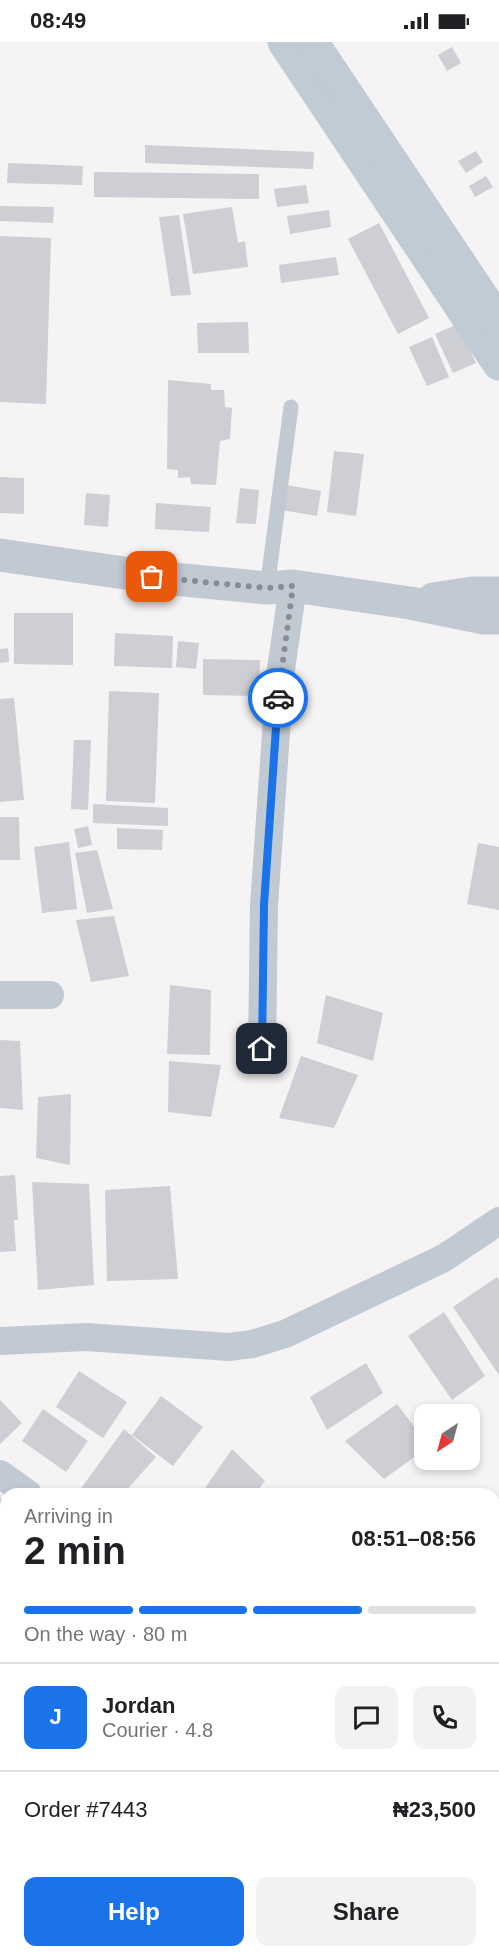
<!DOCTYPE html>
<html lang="en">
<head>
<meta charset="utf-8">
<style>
  body { margin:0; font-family:Helvetica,sans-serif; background:#f2f2f2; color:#202124; height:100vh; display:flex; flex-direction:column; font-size:22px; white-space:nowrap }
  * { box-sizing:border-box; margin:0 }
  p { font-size:20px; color:#757577 }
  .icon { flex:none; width:33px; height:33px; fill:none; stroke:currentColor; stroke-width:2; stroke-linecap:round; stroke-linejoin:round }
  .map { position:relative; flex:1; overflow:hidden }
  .side { position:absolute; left:0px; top:1446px; width:500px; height:470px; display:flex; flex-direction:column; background:#fff; border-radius:18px 18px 0 0; box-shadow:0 3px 9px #0003 }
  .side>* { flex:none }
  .needle { width:39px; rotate:216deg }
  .buttons { position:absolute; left:414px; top:1362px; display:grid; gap:12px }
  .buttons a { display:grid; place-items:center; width:66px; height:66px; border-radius:12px; background:#fff; box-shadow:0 3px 9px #0003; font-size:30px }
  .pin { position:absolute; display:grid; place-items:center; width:51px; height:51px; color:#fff; margin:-26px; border-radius:12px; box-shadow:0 3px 9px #0006 }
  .courier { position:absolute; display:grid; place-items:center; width:60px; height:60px; margin:-30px; border:4px solid #1a73e8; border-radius:50%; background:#fff; color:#222; box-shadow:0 2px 8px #0007 }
  .summary em { font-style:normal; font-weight:600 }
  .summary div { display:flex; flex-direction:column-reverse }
  .summary { display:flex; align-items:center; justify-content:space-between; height:102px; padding:0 24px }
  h1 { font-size:39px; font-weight:600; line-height:45px }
  .bar { display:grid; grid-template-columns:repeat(4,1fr); gap:9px 6px; align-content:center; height:72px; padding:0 24px }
  .bar i { height:8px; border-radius:4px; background:#e0e0e0 }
  .bar .active { background:#1a73e8 }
  .bar p { grid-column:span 4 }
  .line { display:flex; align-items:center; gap:15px; padding:0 24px; border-top:2px solid #e0e0e0 }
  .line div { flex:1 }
  .round { display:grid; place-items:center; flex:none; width:63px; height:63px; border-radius:12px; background:#f2f2f2 }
  .button { display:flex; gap:12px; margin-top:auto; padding:12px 24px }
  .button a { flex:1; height:69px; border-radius:12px; background:#1a73e8; color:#fff; font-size:24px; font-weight:600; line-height:69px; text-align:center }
  .button a+a { background:#f2f2f2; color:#202124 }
  .status { display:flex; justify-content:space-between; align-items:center; height:42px; padding:0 30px; background:#fff; direction:ltr }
  .status svg { height:16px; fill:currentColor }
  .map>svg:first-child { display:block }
</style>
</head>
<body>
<div class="status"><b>08:49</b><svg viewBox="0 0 49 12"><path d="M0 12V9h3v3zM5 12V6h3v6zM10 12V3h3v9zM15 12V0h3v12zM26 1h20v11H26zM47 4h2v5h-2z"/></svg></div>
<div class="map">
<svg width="499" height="1915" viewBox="0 0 499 1915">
  <rect width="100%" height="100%" fill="#f5f3f3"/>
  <g fill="#cdcfd5">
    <polygon points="452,5 461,21 447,29 438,13"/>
    <polygon points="145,103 314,110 313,127 145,121"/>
    <polygon points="476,109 483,120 466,131 458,119"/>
    <polygon points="8,121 83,124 82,143 7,141"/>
    <polygon points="94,130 259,132 259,157 94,155"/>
    <polygon points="486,134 493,145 475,155 469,144"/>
    <polygon points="306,143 309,161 277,165 274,147"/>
    <polygon points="0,164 54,165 53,181 0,179"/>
    <polygon points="232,165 238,201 245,199 248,225 193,232 183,172"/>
    <polygon points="329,168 331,185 290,192 287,174"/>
    <polygon points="179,173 191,253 171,254 159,175"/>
    <polygon points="379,181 429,276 398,292 348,197"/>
    <polygon points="0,194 51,196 46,362 0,360"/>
    <polygon points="336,215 339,233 281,241 279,223"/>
    <polygon points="248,280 249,311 198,311 197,281"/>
    <polygon points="458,282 476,321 453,331 435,292"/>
    <polygon points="432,295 449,335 427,344 409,305"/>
    <polygon points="168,338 211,342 211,348 224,348 225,365 232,366 230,397 220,399 216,443 191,442 190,435 178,436 178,428 167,427"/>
    <polygon points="334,409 364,412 356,474 327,470"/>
    <polygon points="0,435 24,436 24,472 0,471"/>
    <polygon points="286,443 321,449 317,474 282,468"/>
    <polygon points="240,446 259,448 256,482 236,481"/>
    <polygon points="86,451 110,453 108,485 84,483"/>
    <polygon points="156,461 211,465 209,490 155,487"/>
    <polygon points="14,571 73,571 73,623 14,622"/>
    <polygon points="115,591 173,594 172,626 114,624"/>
    <polygon points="178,599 199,601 196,627 176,625"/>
    <polygon points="8,606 9,620 0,621 0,607"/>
    <polygon points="203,617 260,618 259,654 203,653"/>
    <polygon points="109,649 159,651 155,761 106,759"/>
    <polygon points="14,656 24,758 0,760 0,657"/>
    <polygon points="74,698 91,698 88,768 71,767"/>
    <polygon points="93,762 168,766 168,784 93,781"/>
    <polygon points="0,775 19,775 20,818 0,818"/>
    <polygon points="88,784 92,803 78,806 74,787"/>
    <polygon points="117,786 163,788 162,808 117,807"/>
    <polygon points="69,800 77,867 42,871 34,805"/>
    <polygon points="478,801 499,805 499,868 467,862"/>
    <polygon points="97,808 113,867 87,871 75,811"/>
    <polygon points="114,874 129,934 91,940 76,878"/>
    <polygon points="170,943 211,948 210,1013 167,1012"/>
    <polygon points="326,953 383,971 373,1019 317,1001"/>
    <polygon points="0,998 20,999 23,1068 0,1066"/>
    <polygon points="301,1014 358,1033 334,1086 279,1076"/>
    <polygon points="169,1019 221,1023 211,1075 168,1070"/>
    <polygon points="71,1052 70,1123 36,1116 38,1055"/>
    <polygon points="15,1133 18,1178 14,1178 16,1209 0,1210 0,1134"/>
    <polygon points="32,1140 89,1142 94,1243 38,1248"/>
    <polygon points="170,1144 178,1237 107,1239 105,1148"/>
    <polygon points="497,1235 499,1238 499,1333 453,1265"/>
    <polygon points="444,1270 485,1334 452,1358 408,1294"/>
    <polygon points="366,1321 383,1351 327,1388 310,1355"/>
    <polygon points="79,1329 127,1360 103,1396 56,1365"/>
    <polygon points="161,1354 203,1385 173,1424 132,1393"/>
    <polygon points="0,1358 22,1381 0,1402"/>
    <polygon points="397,1362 424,1398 424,1408 384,1437 345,1399"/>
    <polygon points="43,1367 88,1399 66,1430 22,1399"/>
    <polygon points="124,1387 156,1415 123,1452 77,1452"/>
    <polygon points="232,1407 265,1439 255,1452 201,1452"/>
    <polygon points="0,1456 6,1460 6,1487 4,1489 0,1486"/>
    <polygon points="6,1553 6,1581 0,1576 0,1560"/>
    <polygon points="494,1586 499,1591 499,1637 494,1643"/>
    <polygon points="4,1608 6,1610 6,1662 4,1665 0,1662 0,1613"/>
    <polygon points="6,1703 6,1782 5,1783 0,1778 0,1710"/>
    <polygon points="0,1842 6,1846 6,1866 0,1862"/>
    <polygon points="106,1910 115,1910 122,1915 101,1915"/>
    <polygon points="288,1910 429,1910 431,1911 428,1915 284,1915"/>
  </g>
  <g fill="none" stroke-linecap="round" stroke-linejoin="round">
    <polyline stroke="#c1cad2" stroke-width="15" points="267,546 291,365"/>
    <g stroke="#c1cad2" stroke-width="28">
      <polyline points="0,953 50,953"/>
      <polyline points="262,1007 264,863 280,634 293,544"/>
      <polyline points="0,1299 86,1295 229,1305 252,1302 285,1292 444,1216 499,1179"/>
      <polyline points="0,1432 28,1452"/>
      <polyline points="494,1891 499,1885"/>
      <polyline points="20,1910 28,1915"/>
      <polyline points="47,1915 51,1910"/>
      <polyline points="469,1915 475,1910"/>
    </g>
    <g stroke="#c1cad2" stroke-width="33">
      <polyline points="0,513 152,535 267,546 293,544 410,561 484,576 499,576"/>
      <polyline points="433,557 472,551 499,551"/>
    </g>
    <g stroke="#c1cbd6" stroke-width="33">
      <polyline points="284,0 499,322"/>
      <polyline points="312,0 499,280"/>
    </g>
  </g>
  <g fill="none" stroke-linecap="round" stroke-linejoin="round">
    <polyline stroke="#868d94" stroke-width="6" stroke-dasharray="0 10.8" points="152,535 267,546 293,544 278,656"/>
    <polyline stroke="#1a73e8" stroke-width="8" points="262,1007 264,863 278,656"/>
  </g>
</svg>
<div class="buttons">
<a><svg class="needle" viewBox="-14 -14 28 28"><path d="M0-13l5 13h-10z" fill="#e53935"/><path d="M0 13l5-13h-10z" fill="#757577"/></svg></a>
</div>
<div class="pin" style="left:152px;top:535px;background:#ea580c"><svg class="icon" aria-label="bag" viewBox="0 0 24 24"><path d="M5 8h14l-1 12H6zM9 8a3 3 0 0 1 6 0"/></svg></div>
<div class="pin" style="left:262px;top:1007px;background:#1f2937"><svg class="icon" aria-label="home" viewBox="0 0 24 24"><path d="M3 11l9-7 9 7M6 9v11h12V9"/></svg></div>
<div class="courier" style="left:278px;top:656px"><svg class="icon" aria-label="car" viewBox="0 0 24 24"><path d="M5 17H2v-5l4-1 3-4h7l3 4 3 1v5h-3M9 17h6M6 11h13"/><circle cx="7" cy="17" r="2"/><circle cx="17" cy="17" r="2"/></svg></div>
<section class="side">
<div class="summary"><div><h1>2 min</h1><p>Arriving in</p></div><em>08:51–08:56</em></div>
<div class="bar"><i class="active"></i><i class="active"></i><i class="active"></i><i></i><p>On the way · 80 m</p></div>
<div class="line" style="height:108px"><b class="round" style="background:#1a73e8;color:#fff">J</b><div><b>Jordan</b><p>Courier · 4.8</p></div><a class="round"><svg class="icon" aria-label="chat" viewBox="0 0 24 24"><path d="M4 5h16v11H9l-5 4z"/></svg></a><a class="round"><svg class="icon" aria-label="phone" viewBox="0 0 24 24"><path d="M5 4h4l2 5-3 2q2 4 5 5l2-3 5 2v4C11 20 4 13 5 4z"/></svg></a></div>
<div class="line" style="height:78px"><div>Order #7443</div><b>₦23,500</b></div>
<div class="button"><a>Help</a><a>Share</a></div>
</section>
</div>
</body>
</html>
